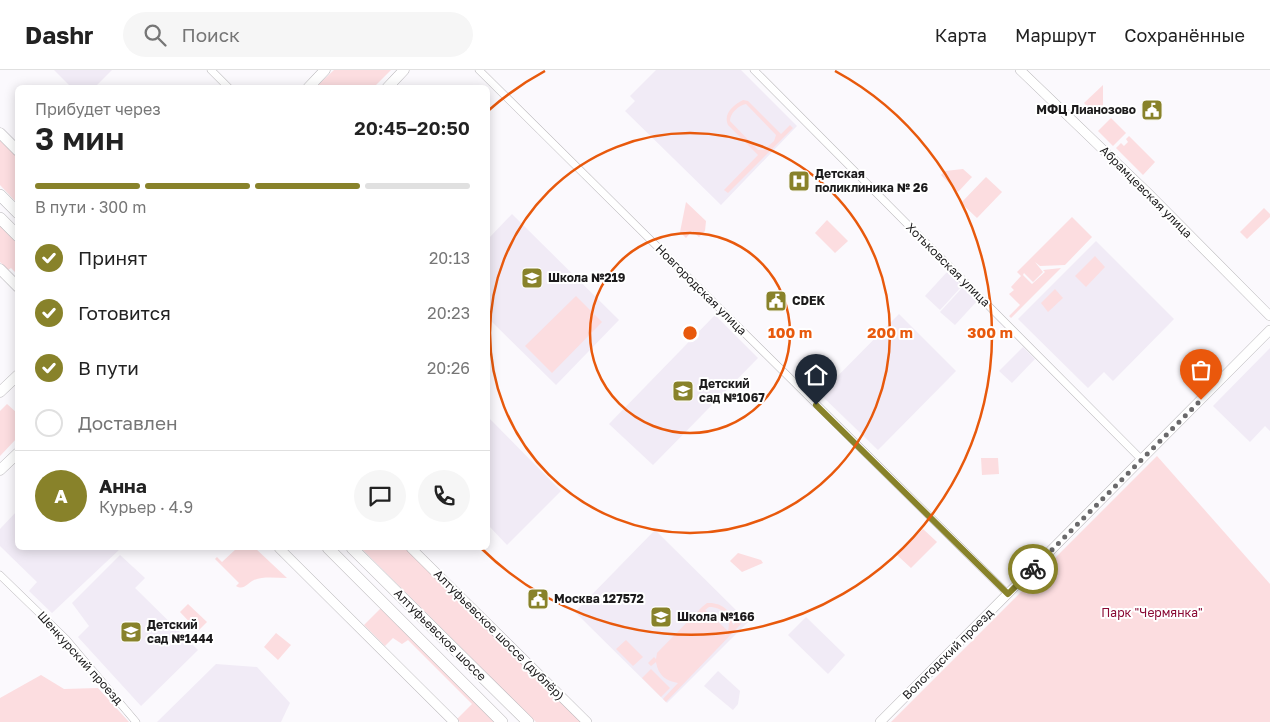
<!DOCTYPE html>
<html lang="ru">
<head>
<meta charset="utf-8">
<style>
  body { margin:0; font-family:"Golos Text",sans-serif; background:#f6f6f6; color:#222; height:100vh; display:flex; flex-direction:column; font-size:19px; white-space:nowrap }
  * { box-sizing:border-box; margin:0 }
  p { font-size:16px; color:#767676 }
  .icon { flex:none; width:28px; height:28px; fill:none; stroke:currentColor; stroke-width:2; stroke-linecap:round; stroke-linejoin:round }
  .map { position:relative; flex:1; overflow:hidden }
  .details { position:absolute; left:15px; top:15px; width:475px; height:465px; display:flex; flex-direction:column; background:#fff; border-radius:8px; box-shadow:0 2px 12px #0003 }
  .details>* { flex:none }
  .pin { position:absolute; display:grid; place-items:center; width:42px; height:42px; color:#fff; margin:-51px -21px; border-radius:50% 50% 50% 0; rotate:-45deg; box-shadow:0 0 5px #0007 }
  .pin .icon { rotate:45deg }
  .courier { position:absolute; display:grid; place-items:center; width:50px; height:50px; margin:-25px; border:4px solid #88822a; border-radius:50%; background:#fff; color:#222; box-shadow:0 1px 6px #0007 }
  .summary em { font-style:normal; font-weight:600 }
  .summary div { display:flex; flex-direction:column-reverse }
  .summary { display:flex; align-items:center; justify-content:space-between; height:85px; padding:0 20px }
  h1 { font-size:32px; font-weight:600; line-height:38px }
  .bar { display:grid; grid-template-columns:repeat(4,1fr); gap:8px 5px; align-content:center; height:60px; padding:0 20px }
  .bar i { height:6px; border-radius:4px; background:#e0e0e0 }
  .bar .current { background:#88822a }
  .bar p { grid-column:span 4 }
  .line { display:flex; align-items:center; gap:12px; padding:0 20px; border-top:1px solid #e0e0e0 }
  .line div { flex:1 }
  .round { display:grid; place-items:center; flex:none; width:52px; height:52px; border-radius:26px; background:#f6f6f6 }
  ol { padding:0 20px; list-style:none }
  li { display:flex; align-items:center; gap:15px; height:55px }
  li p { margin-inline-start:auto }
  li .icon { padding:5px; border-radius:50%; background:#88822a; color:#fff; stroke-width:4 }
  li:last-child { color:#767676 }
  li i { width:28px; height:28px; border:2px solid #e0e0e0; border-radius:50% }
  header { display:flex; align-items:center; gap:30px; box-sizing:border-box; height:70px; padding:0 25px; background:#fff; border-bottom:1px solid #e0e0e0 }
  header strong { font-size:24px }
  nav { display:flex; gap:28px; margin-inline-start:auto; font-size:18px }
  .search { width:350px; height:45px; background:#f6f6f6; display:flex; align-items:center; gap:12px; box-sizing:border-box; padding:0 18px; border-radius:28px; color:#767676; font-size:19px }
  .map>svg:first-child { display:block }
</style>
</head>
<body>
<header>
<strong>Dashr</strong>
<div class="search"><svg class="icon" aria-label="search" viewBox="0 0 24 24"><circle cx="10" cy="10" r="6"/><path d="M15 15l6 6"/></svg>Поиск</div>
<nav><a>Карта</a><a>Маршрут</a><a>Сохранённые</a></nav>
</header>
<div class="map">
<svg width="1270" height="652" viewBox="0 0 1270 652">
  <rect width="100%" height="100%" fill="#fbf9fd"/>
  <g fill="#f1ebf6">
    <polygon points="54,0 112,0 95,17 72,18"/>
    <polygon points="656,0 741,0 797,56 721,135 625,41 635,31 630,26"/>
    <polygon points="512,144 619,250 556,315 488,248 488,169"/>
    <polygon points="1096,171 1174,249 1113,311 1104,302 1088,318 1018,249"/>
    <polygon points="947,202 962,216 940,240 925,226"/>
    <polygon points="963,217 977,231 955,255 940,242"/>
    <polygon points="899,244 956,301 878,380 820,324"/>
    <polygon points="715,245 758,288 653,395 609,354"/>
    <polygon points="1023,277 1035,289 1012,313 999,301"/>
    <polygon points="1270,278 1270,361 1265,356 1250,372 1213,336"/>
    <polygon points="488,347 561,421 507,475 488,455"/>
    <polygon points="17,441 18,478 121,478 52,543 29,521 37,512 0,476 0,459"/>
    <polygon points="655,460 748,552 667,633 575,542"/>
    <polygon points="120,485 145,508 135,518 198,580 141,636 78,567 89,556 72,533"/>
    <polygon points="806,547 845,585 828,604 788,565"/>
    <polygon points="216,594 257,597 290,633 281,652 157,652"/>
    <polygon points="718,601 740,621 738,634 733,640 704,616"/>
  </g>
  <g fill="#fcdde0" fill-rule="evenodd">
    <polygon points="334,0 391,0 374,17 316,17"/>
    <polygon points="1103,15 1103,39 1096,45 1084,33"/>
    <path d="M743,30L748,31L781,64L790,55L793,58L728,123L724,120L758,85L728,55C723,44 733,35 743,30ZM746,34L776,65L774,71L764,80H758L730,51C730,43 739,35 746,34Z"/>
    <polygon points="1111,48 1126,63 1113,76 1098,61"/>
    <polygon points="1129,66 1155,92 1143,105 1116,78 1121,73 1124,76 1128,72 1126,69"/>
    <polygon points="0,68 17,85 17,133 0,115"/>
    <polygon points="963,99 972,107 958,122 941,105 945,101"/>
    <polygon points="986,107 1002,122 977,148 961,133"/>
    <polygon points="686,132 706,151 705,161 699,167 692,161 686,168 680,162"/>
    <polygon points="1264,138 1270,144 1270,147 1247,169 1240,162"/>
    <polygon points="1072,147 1092,167 1065,195 1040,196 1035,192 1043,202 1033,212 1024,203 1023,205 1032,214 1045,202 1043,200 1061,198 1011,248 1009,246 1020,235 1009,224 1014,220 1011,217 1021,206 1017,202"/>
    <polygon points="827,150 848,171 835,183 815,163"/>
    <polygon points="0,155 17,173 17,204 11,198 8,200 0,192"/>
    <polygon points="1095,186 1105,197 1086,217 1075,206"/>
    <polygon points="1055,219 1063,228 1048,242 1041,233"/>
    <polygon points="576,226 602,252 552,303 525,276"/>
    <polygon points="7,334 17,343 17,368 0,386 0,341"/>
    <polygon points="1157,386 1270,514 1270,652 891,652"/>
    <polygon points="981,388 998,388 999,404 982,405"/>
    <polygon points="923,459 937,472 911,498 897,485"/>
    <path d="M237,478H255L287,508C276,508 264,506 254,510C247,513 244,521 236,516L239,513L215,489L217,487L222,492Z"/>
    <polygon points="321,478 322,478 496,652 460,652 457,649 472,634 408,570 402,574 393,568 385,576 364,555 381,538"/>
    <polygon points="361,478 408,478 583,652 536,652"/>
    <polygon points="738,483 761,490 763,493 742,502 730,491"/>
    <path d="M707,533C722,532 732,541 733,555L738,551L741,554L666,632L663,629L678,613C666,611 658,605 656,592L651,596L648,593L654,587L656,589L657,583L702,537ZM709,537C723,537 732,547 728,561L705,540Z"/>
    <polygon points="188,534 207,552 198,561 180,542"/>
    <polygon points="276,563 291,575 278,590 264,577"/>
    <polygon points="626,570 643,587 633,596 616,579"/>
    <polygon points="651,599 670,618 661,627 642,608"/>
    <polygon points="41,605 64,619 98,618 129,652 0,652 0,628"/>
  </g>
  <g fill="none" stroke-linecap="round" stroke-linejoin="round">
    <g stroke="#b7b5b8" stroke-width="8">
      <g id="minor">
        <polyline points="211,0 229,18"/>
        <polyline points="479,0 1008,524"/>
        <polyline points="754,0 1142,390"/>
        <polyline points="0,505 66,569 136,652"/>
      </g>
    </g>
    <g stroke="#b7b5b8" stroke-width="10">
      <g id="tertiary">
        <polyline points="1020,0 1146,121 1270,246"/>
        <polyline points="279,478 454,652"/>
        <polyline points="411,478 587,652"/>
        <polyline points="880,652 1270,260"/>
      </g>
    </g>
    <g stroke="#b7b5b8" stroke-width="11">
      <g id="secondary">
        <polyline points="308,18 325,0"/>
        <polyline points="387,18 404,0"/>
        <polyline points="0,63 18,81"/>
        <polyline points="0,199 18,217"/>
        <polyline points="0,322 18,305"/>
        <polyline points="0,400 18,383"/>
      </g>
    </g>
    <g stroke="#b7b5b8" stroke-width="12">
      <g id="primary">
        <polyline points="0,125 18,143"/>
        <polyline points="0,148 18,166"/>
        <polyline points="328,478 502,652"/>
        <polyline points="352,478 528,652"/>
      </g>
    </g>
    <use href="#minor" stroke="#fff" stroke-width="7"/>
    <use href="#tertiary" stroke="#fff" stroke-width="9"/>
    <use href="#secondary" stroke="#fff" stroke-width="10"/>
    <use href="#primary" stroke="#fff" stroke-width="11"/>
  </g>
  <g fill="none" stroke-linecap="round" stroke-linejoin="round">
    <polyline stroke="#6a696b" stroke-width="5" stroke-dasharray="0 9" points="1033,499 1201,330"/>
    <polyline stroke="#88822a" stroke-width="6" points="816,335 1008,524 1033,499"/>
  </g>
  <g fill="none" stroke="#e8590c" stroke-width="2.5">
    <circle cx="690" cy="263" r="100"/>
    <circle cx="690" cy="263" r="200"/>
    <path d="M489 40A300 300 0 0 1 545 1M835 1A300 300 0 1 1 482 479"/>
  </g>
  <defs>
    <g id="civic-square" transform="scale(1.125)"><rect x="-9" y="-9" width="18" height="18" rx="4" fill="#88822a" stroke="#fff"/><path d="M-.6-6.5H3V-4.5H.6V-3L4-1V1h2V6H-6V1h2V-1L-.6-3ZM-1.2 2.5V6h2.4V2.5Z" fill="#fff"/></g>
    <g id="hospital-square" transform="scale(1.125)"><rect x="-9" y="-9" width="18" height="18" rx="4" fill="#88822a" stroke="#fff"/><path d="M-5-5h3v3.5h4V-5h3V5h-3V1.5h-4V5h-3Z" fill="#fff"/></g>
    <g id="school-square" transform="scale(1.125)"><rect x="-9" y="-9" width="18" height="18" rx="4" fill="#88822a" stroke="#fff"/><path d="M0-5L7-2L0 1L-7-2ZM-4 1L0 2.5L4 1V4Q0 6-4 4Z" fill="#fff"/></g>
  </defs>
  <g fill-rule="evenodd">
    <use href="#civic-square" x="1152" y="40"/>
    <use href="#hospital-square" x="799" y="111"/>
    <use href="#school-square" x="532" y="208"/>
    <use href="#civic-square" x="776" y="231"/>
    <use href="#school-square" x="683" y="321"/>
    <use href="#civic-square" x="538" y="529"/>
    <use href="#school-square" x="661" y="547"/>
    <use href="#school-square" x="131" y="562"/>
  </g>
  <g text-anchor="middle" stroke-width="4" stroke-linejoin="round" paint-order="stroke">
    <g font-size="12" font-weight="bold" fill="#1c1b1c" stroke="#fff" text-anchor="start">
      <text x="1136" y="44" text-anchor="end">МФЦ Лианозово</text>
      <text x="815" y="108">Детская<tspan x="815" dy="14">поликлиника № 26</tspan></text>
      <text x="548" y="212">Школа №219</text>
      <text x="792" y="235">CDEK</text>
      <text x="699" y="318">Детский<tspan x="699" dy="14">сад №1067</tspan></text>
      <text x="554" y="533">Москва 127572</text>
      <text x="677" y="551">Школа №166</text>
      <text x="147" y="559">Детский<tspan x="147" dy="14">сад №1444</tspan></text>
    </g>
    <g font-size="12" fill="#1c1b1c" stroke="#fff">
      <text transform="translate(1146 122) rotate(45)" y="4">Абрамцевская улица</text>
      <text transform="translate(948 195) rotate(45)" y="4">Хотьковская улица</text>
      <text transform="translate(701 220) rotate(45)" y="4">Новгородская улица</text>
      <text transform="translate(440 565) rotate(45)" y="4">Алтуфьевское шоссе</text>
      <text transform="translate(499 565) rotate(45)" y="4">Алтуфьевское шоссе (дублёр)</text>
      <text transform="translate(948 584) rotate(-45)" y="4">Вологодский проезд</text>
      <text transform="translate(80 588) rotate(48)" y="4">Шенкурский проезд</text>
    </g>
    <g font-size="12" fill="#890933" stroke="#fff">
      <text x="1152" y="547">Парк "Чермянка"</text>
    </g>
  </g>
  <circle cx="690" cy="263" r="8" fill="#e8590c" stroke="#fff" stroke-width="2.5"/>
  <g font-size="15" text-anchor="middle" font-weight="bold" fill="#e8590c" stroke="#fff" stroke-width="4" stroke-linejoin="round" paint-order="stroke">
    <text x="790" y="268">100 m</text>
    <text x="890" y="268">200 m</text>
    <text x="990" y="268">300 m</text>
  </g>
</svg>
<div class="pin" style="left:1201px;top:330px;background:#ea580c"><svg class="icon" aria-label="bag" viewBox="0 0 24 24"><path d="M5 8h14l-1 12H6zM9 8a3 3 0 0 1 6 0"/></svg></div>
<div class="pin" style="left:816px;top:335px;background:#1f2937"><svg class="icon" aria-label="home" viewBox="0 0 24 24"><path d="M3 11l9-7 9 7M6 9v11h12V9"/></svg></div>
<div class="courier" style="left:1033px;top:499px"><svg class="icon" aria-label="bike" viewBox="0 0 24 24"><circle cx="6" cy="16" r="4"/><circle cx="18" cy="16" r="4"/><path d="M6 16l4-8h5l3 8M10 8l3 8H6M13 5h3"/></svg></div>
<section class="details">
<div class="summary"><div><h1>3 мин</h1><p>Прибудет через</p></div><em>20:45–20:50</em></div>
<div class="bar"><i class="current"></i><i class="current"></i><i class="current"></i><i></i><p>В пути · 300 m</p></div>
<ol>
<li><svg class="icon" aria-label="check" viewBox="0 0 24 24"><path d="M5 12l5 5 9-10"/></svg>Принят<p>20:13</p></li>
<li><svg class="icon" aria-label="check" viewBox="0 0 24 24"><path d="M5 12l5 5 9-10"/></svg>Готовится<p>20:23</p></li>
<li><svg class="icon" aria-label="check" viewBox="0 0 24 24"><path d="M5 12l5 5 9-10"/></svg>В пути<p>20:26</p></li>
<li><i></i>Доставлен</li>
</ol>
<div class="line" style="height:90px"><b class="round" style="background:#88822a;color:#fff">А</b><div><b>Анна</b><p>Курьер · 4.9</p></div><a class="round"><svg class="icon" aria-label="chat" viewBox="0 0 24 24"><path d="M4 5h16v11H9l-5 4z"/></svg></a><a class="round"><svg class="icon" aria-label="phone" viewBox="0 0 24 24"><path d="M5 4h4l2 5-3 2q2 4 5 5l2-3 5 2v4C11 20 4 13 5 4z"/></svg></a></div>
</section>
</div>
</body>
</html>
